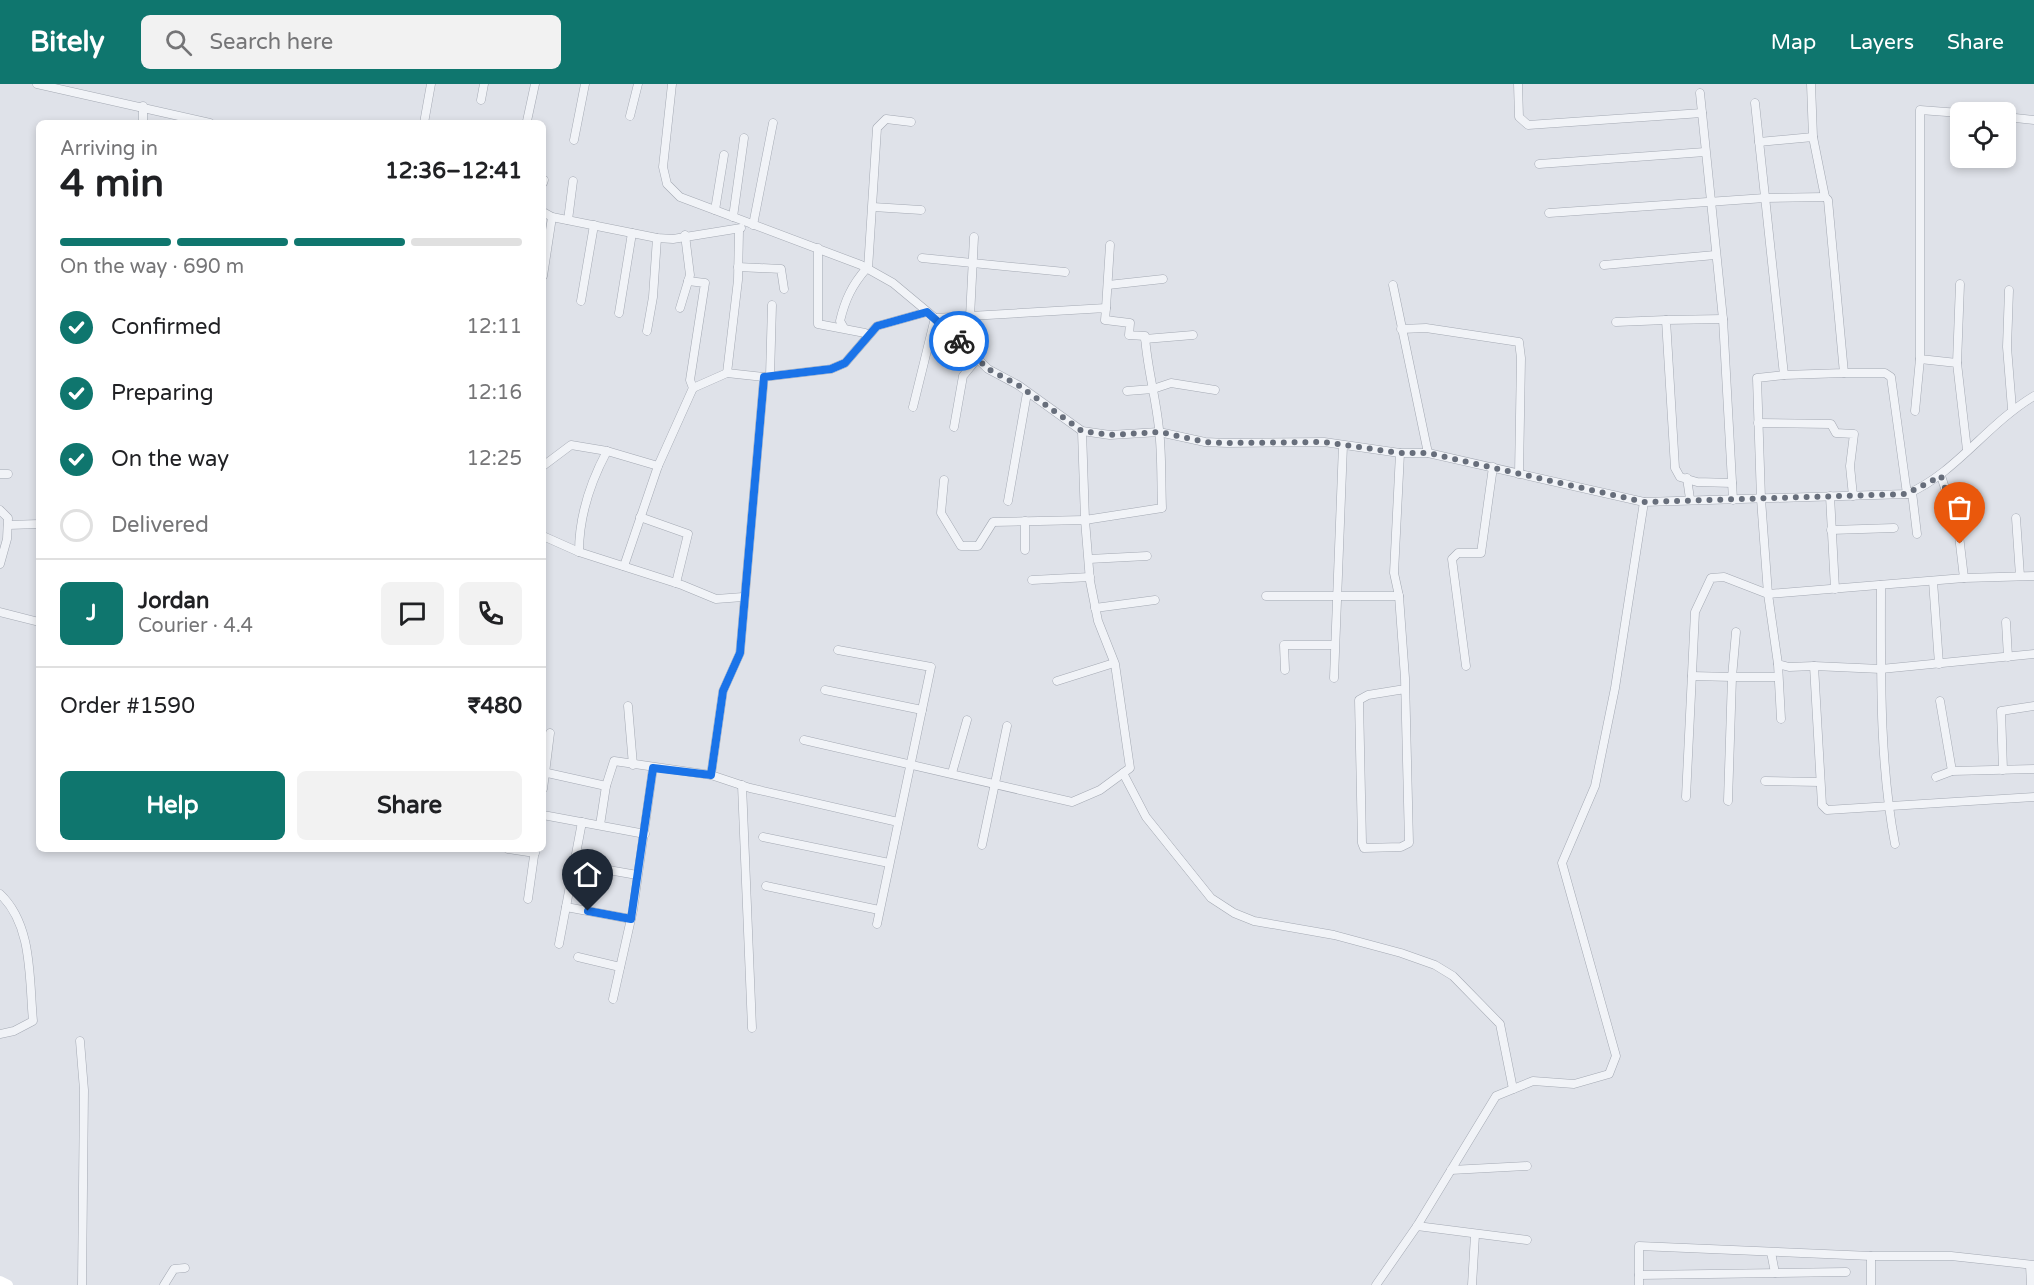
<!DOCTYPE html>
<html lang="en">
<head>
<meta charset="utf-8">
<style>
  body { margin:0; font-family:"Varela Round",sans-serif; background:#f2f2f2; color:#202124; height:100vh; display:flex; flex-direction:column; font-size:22px; white-space:nowrap }
  * { box-sizing:border-box; margin:0 }
  p { font-size:20px; color:#757577 }
  .icon { flex:none; width:33px; height:33px; fill:none; stroke:currentColor; stroke-width:2; stroke-linecap:round; stroke-linejoin:round }
  .map { position:relative; flex:1; overflow:hidden }
  .sheet { position:absolute; left:36px; top:36px; width:510px; height:732px; display:flex; flex-direction:column; background:#fff; border-radius:9px; box-shadow:0 3px 9px #0003 }
  .sheet>* { flex:none }
  .buttons { position:absolute; left:1950px; top:18px; display:grid; gap:12px }
  .buttons a { display:grid; place-items:center; width:66px; height:66px; border-radius:9px; background:#fff; box-shadow:0 3px 9px #0003; font-size:30px }
  .pin { position:absolute; display:grid; place-items:center; width:51px; height:51px; color:#fff; margin:-62px -26px; border-radius:50% 50% 50% 0; rotate:-45deg; box-shadow:0 0 6px #0007 }
  .pin .icon { rotate:45deg }
  .courier { position:absolute; display:grid; place-items:center; width:60px; height:60px; margin:-30px; border:4px solid #1a73e8; border-radius:50%; background:#fff; color:#222; box-shadow:0 2px 8px #0007 }
  .headline em { font-style:normal; font-weight:800 }
  .headline div { display:flex; flex-direction:column-reverse }
  .headline { display:flex; align-items:center; justify-content:space-between; height:102px; padding:0 24px }
  h1 { font-size:39px; font-weight:800; line-height:45px }
  .bar { display:grid; grid-template-columns:repeat(4,1fr); gap:9px 6px; align-content:center; height:72px; padding:0 24px }
  .bar i { height:8px; border-radius:4px; background:#e0e0e0 }
  .bar .selected { background:#0f766e }
  .bar p { grid-column:span 4 }
  .line { display:flex; align-items:center; gap:15px; padding:0 24px; border-top:2px solid #e0e0e0 }
  .line div { flex:1 }
  .round { display:grid; place-items:center; flex:none; width:63px; height:63px; border-radius:9px; background:#f2f2f2 }
  ol { padding:0 24px; list-style:none }
  li { display:flex; align-items:center; gap:18px; height:66px }
  li p { margin-inline-start:auto }
  li .icon { padding:6px; border-radius:50%; background:#0f766e; color:#fff; stroke-width:4 }
  li:last-child { color:#757577 }
  li i { width:33px; height:33px; border:3px solid #e0e0e0; border-radius:50% }
  .action { display:flex; gap:12px; margin-top:auto; padding:12px 24px }
  .action a { flex:1; height:69px; border-radius:9px; background:#0f766e; color:#fff; font-size:24px; font-weight:800; line-height:69px; text-align:center }
  .action a+a { background:#f2f2f2; color:#202124 }
  header { display:flex; align-items:center; gap:36px; box-sizing:border-box; height:84px; padding:0 30px; background:#0f766e; color:#fff }
  header strong { font-size:28px }
  nav { display:flex; gap:33px; margin-inline-start:auto; font-size:21px }
  .search { width:420px; height:54px; background:#f2f2f2; display:flex; align-items:center; gap:15px; box-sizing:border-box; padding:0 21px; border-radius:9px; color:#757577; font-size:22px }
  .map>svg:first-child { display:block }
</style>
</head>
<body>
<header>
<strong>Bitely</strong>
<div class="search"><svg class="icon" aria-label="search" viewBox="0 0 24 24"><circle cx="10" cy="10" r="6"/><path d="M15 15l6 6"/></svg>Search here</div>
<nav><a>Map</a><a>Layers</a><a>Share</a></nav>
</header>
<div class="map">
<svg width="2034" height="1201" viewBox="0 0 2034 1201">
  <rect width="100%" height="100%" fill="#dfe2e9"/>
  <g fill="none" stroke-linecap="round" stroke-linejoin="round">
    <g stroke="#a4a9b3" stroke-width="9">
      <g id="street">
        <polyline points="37,0 210,39"/>
        <path d="M672,0L663,83L667,100L680,113L861,181L893,199L935,234L988,285L1018,301L1082,347L1110,351L1159,348L1205,358L1227,359L1324,358L1400,369H1428L1644,418L1907,410C1956,389 1986,341 2034,312"/>
        <polyline points="1518,0 1519,33 1528,41 1702,29"/>
        <polyline points="1811,0 1813,53"/>
        <polyline points="1700,9 1723,235 1733,416"/>
        <polyline points="481,16 484,0"/>
        <polyline points="1755,19 1784,291 1757,294 1761,415 1768,510 1778,580 1789,583 1814,582 1822,721 1827,726 2034,713"/>
        <polyline points="1960,29 1920,26 1920,275 1957,279 1967,366"/>
        <polyline points="630,32 638,0"/>
        <polyline points="2006,33 2034,36"/>
        <polyline points="527,37 535,0"/>
        <polyline points="143,39 143,22"/>
        <polyline points="424,39 431,0"/>
        <polyline points="574,56 585,0"/>
        <polyline points="1759,58 1813,53 1825,113 1828,116 1844,289 1784,291"/>
        <polyline points="1539,80 1705,68"/>
        <polyline points="543,99 544,96"/>
        <polyline points="873,123 921,126"/>
        <polyline points="715,126 724,71"/>
        <polyline points="543,128 552,133 657,154 673,155 741,144"/>
        <polyline points="1549,129 1765,114 1825,113"/>
        <polyline points="733,133 744,54"/>
        <polyline points="568,136 573,97"/>
        <polyline points="753,141 773,39"/>
        <polyline points="739,147 738,196 727,289 764,293 831,285 845,279 877,242 927,228"/>
        <polyline points="818,164 818,240 865,249 868,252"/>
        <polyline points="922,174 1065,188"/>
        <polyline points="1604,181 1715,171"/>
        <polyline points="738,183 781,185 784,205"/>
        <polyline points="868,185 877,44 886,35 911,38"/>
        <polyline points="543,192 552,133"/>
        <polyline points="1108,201 1163,195"/>
        <polyline points="1393,201 1428,369"/>
        <polyline points="2009,206 2007,263 2012,325"/>
        <polyline points="581,217 594,141"/>
        <polyline points="680,224 690,191 685,151"/>
        <polyline points="1106,224 1110,161"/>
        <polyline points="619,229 632,149"/>
        <polyline points="970,233 974,153"/>
        <polyline points="1723,235 1666,236 1675,384 1680,393 1697,398 1732,399"/>
        <polyline points="1616,238 1666,236"/>
        <path d="M844,244L840,237C845,216 852,201 866,185"/>
        <polyline points="1401,245 1426,244 1519,258 1521,274 1519,390"/>
        <polyline points="647,247 653,213 657,154"/>
        <polyline points="1145,255 1193,251"/>
        <polyline points="1957,279 1960,200"/>
        <polyline points="1844,289 1885,289 1891,293 1907,410"/>
        <polyline points="770,292 772,221"/>
        <polyline points="693,304 727,289"/>
        <polyline points="1127,307 1153,305 1171,299 1215,306"/>
        <path d="M913,323L935,234L1106,224L1105,236L1130,239L1129,251L1145,252C1147,284 1156,313 1159,345C1162,371 1161,398 1162,424L1085,436L1082,347"/>
        <polyline points="1915,327 1920,275"/>
        <polyline points="1758,339 1831,340 1836,349 1854,350 1850,382 1853,412"/>
        <polyline points="954,343 963,292 977,275"/>
        <polyline points="1400,369 1394,489 1399,512 1405,594 1409,759 1401,763 1364,764 1362,759 1359,616 1368,611 1405,605"/>
        <polyline points="543,382 571,361 607,367 658,382"/>
        <polyline points="0,390 8,390"/>
        <polyline points="1687,394 1690,415"/>
        <polyline points="1912,408 1917,450"/>
        <polyline points="1830,412 1835,505"/>
        <polyline points="1008,417 1027,309"/>
        <polyline points="0,426 8,434 7,455 0,480"/>
        <polyline points="640,433 688,450 676,499"/>
        <polyline points="2016,434 2020,492"/>
        <polyline points="1025,437 1025,466"/>
        <polyline points="8,441 39,440"/>
        <polyline points="1831,446 1894,444"/>
        <polyline points="543,452 579,468 682,501 716,515 743,513"/>
        <path d="M579,468C579,433 591,397 607,367"/>
        <polyline points="1089,475 1147,472"/>
        <polyline points="624,482 658,382 693,304 690,296 705,199 688,197"/>
        <polyline points="1964,494 2034,492"/>
        <polyline points="1032,496 1090,493"/>
        <polyline points="1933,497 1939,580"/>
        <path d="M1881,501C1881,587 1879,676 1895,760"/>
        <polyline points="1266,512 1399,512"/>
        <polyline points="1095,524 1155,516"/>
        <polyline points="0,528 39,538"/>
        <polyline points="2006,538 2008,573"/>
        <polyline points="838,566 931,583 877,840"/>
        <polyline points="1778,580 1781,635"/>
        <polyline points="1466,582 1452,475 1458,469 1481,469 1493,383"/>
        <polyline points="1814,582 1881,585 2034,570"/>
        <polyline points="1285,586 1284,561 1334,561"/>
        <polyline points="1692,592 1732,593 1736,548"/>
        <polyline points="1334,594 1343,361"/>
        <polyline points="1057,597 1114,579"/>
        <polyline points="825,606 922,626"/>
        <polyline points="1940,617 1952,687"/>
        <polyline points="628,622 633,681"/>
        <polyline points="804,656 1072,718 1100,706 1130,684 1115,580 1098,537 1090,497 1085,436 993,438 978,462 961,462 941,429 944,396"/>
        <polyline points="2003,686 2001,627 2034,622"/>
        <polyline points="543,688 606,702"/>
        <polyline points="952,689 967,636"/>
        <polyline points="1123,689 1146,733 1211,814 1234,829 1254,837 1334,851 1401,869 1435,881 1453,892 1500,940 1513,1005"/>
        <polyline points="711,691 723,607 740,569 764,293"/>
        <polyline points="1936,693 1952,687 2034,685"/>
        <polyline points="1765,697 1820,698"/>
        <polyline points="742,701 752,944"/>
        <polyline points="543,705 550,649"/>
        <polyline points="1686,713 1695,528 1711,494 1724,493 1768,510 1964,494 1958,443 1941,392"/>
        <polyline points="1728,717 1732,593 1778,593"/>
        <polyline points="543,731 645,750"/>
        <polyline points="600,741 606,702 614,677 711,691 750,704 898,738"/>
        <polyline points="763,753 889,779"/>
        <polyline points="982,761 1007,642"/>
        <polyline points="508,765 535,769"/>
        <polyline points="597,784 637,791"/>
        <polyline points="766,802 879,826"/>
        <path d="M0,810C33,841 29,895 33,937L14,947L0,950"/>
        <polyline points="528,815 535,765"/>
        <polyline points="566,823 631,835"/>
        <polyline points="559,860 582,738"/>
        <polyline points="578,873 620,883"/>
        <polyline points="613,915 633,826 653,684"/>
        <polyline points="80,957 84,1006 82,1201"/>
        <polyline points="1451,1086 1527,1082"/>
        <polyline points="1417,1142 1527,1156"/>
        <polyline points="1771,1168 1775,1189"/>
        <polyline points="2030,1181 2031,1201"/>
        <polyline points="1639,1191 1846,1188"/>
        <polyline points="164,1201 174,1185 185,1184"/>
        <polyline points="1376,1201 1417,1142 1496,1012 1533,997 1574,1000 1609,990 1616,972 1562,779 1595,702 1615,604 1644,418"/>
        <polyline points="1472,1201 1475,1151"/>
        <polyline points="1639,1201 1639,1162 1871,1172"/>
        <polyline points="1871,1201 1871,1172 1951,1172 2034,1181"/>
      </g>
    </g>
    <use href="#street" stroke="#f1f3f7" stroke-width="8"/>
    <polyline stroke="#fff" stroke-width="10" points="0,1197 8,1201"/>
  </g>
  <g fill="none" stroke-linecap="round" stroke-linejoin="round">
    <polyline stroke="#676e7b" stroke-width="6" stroke-dasharray="0 10.8" points="959,257 988,285 1018,301 1082,347 1110,351 1160,348 1205,358 1227,359 1324,358 1400,369 1428,369 1644,418 1906,410 1941,392 1958,443 1960,460"/>
    <polyline stroke="#1a73e8" stroke-width="8" points="588,827 631,835 653,684 711,691 723,607 740,569 764,293 831,285 845,279 877,242 927,228 959,257"/>
  </g>
</svg>
<div class="buttons">
<a><svg class="icon" aria-label="locate" viewBox="0 0 24 24"><circle cx="12" cy="12" r="6"/><path d="M12 2v4M12 18v4M2 12h4M18 12h4"/></svg></a>
</div>
<div class="pin" style="left:1960px;top:460px;background:#ea580c"><svg class="icon" aria-label="bag" viewBox="0 0 24 24"><path d="M5 8h14l-1 12H6zM9 8a3 3 0 0 1 6 0"/></svg></div>
<div class="pin" style="left:588px;top:827px;background:#1f2937"><svg class="icon" aria-label="home" viewBox="0 0 24 24"><path d="M3 11l9-7 9 7M6 9v11h12V9"/></svg></div>
<div class="courier" style="left:959px;top:257px"><svg class="icon" aria-label="bike" viewBox="0 0 24 24"><circle cx="6" cy="16" r="4"/><circle cx="18" cy="16" r="4"/><path d="M6 16l4-8h5l3 8M10 8l3 8H6M13 5h3"/></svg></div>
<section class="sheet">
<div class="headline"><div><h1>4 min</h1><p>Arriving in</p></div><em>12:36–12:41</em></div>
<div class="bar"><i class="selected"></i><i class="selected"></i><i class="selected"></i><i></i><p>On the way · 690 m</p></div>
<ol>
<li><svg class="icon" aria-label="check" viewBox="0 0 24 24"><path d="M5 12l5 5 9-10"/></svg>Confirmed<p>12:11</p></li>
<li><svg class="icon" aria-label="check" viewBox="0 0 24 24"><path d="M5 12l5 5 9-10"/></svg>Preparing<p>12:16</p></li>
<li><svg class="icon" aria-label="check" viewBox="0 0 24 24"><path d="M5 12l5 5 9-10"/></svg>On the way<p>12:25</p></li>
<li><i></i>Delivered</li>
</ol>
<div class="line" style="height:108px"><b class="round" style="background:#0f766e;color:#fff">J</b><div><b>Jordan</b><p>Courier · 4.4</p></div><a class="round"><svg class="icon" aria-label="chat" viewBox="0 0 24 24"><path d="M4 5h16v11H9l-5 4z"/></svg></a><a class="round"><svg class="icon" aria-label="phone" viewBox="0 0 24 24"><path d="M5 4h4l2 5-3 2q2 4 5 5l2-3 5 2v4C11 20 4 13 5 4z"/></svg></a></div>
<div class="line" style="height:78px"><div>Order #1590</div><b>₹480</b></div>
<div class="action"><a>Help</a><a>Share</a></div>
</section>
</div>
</body>
</html>
